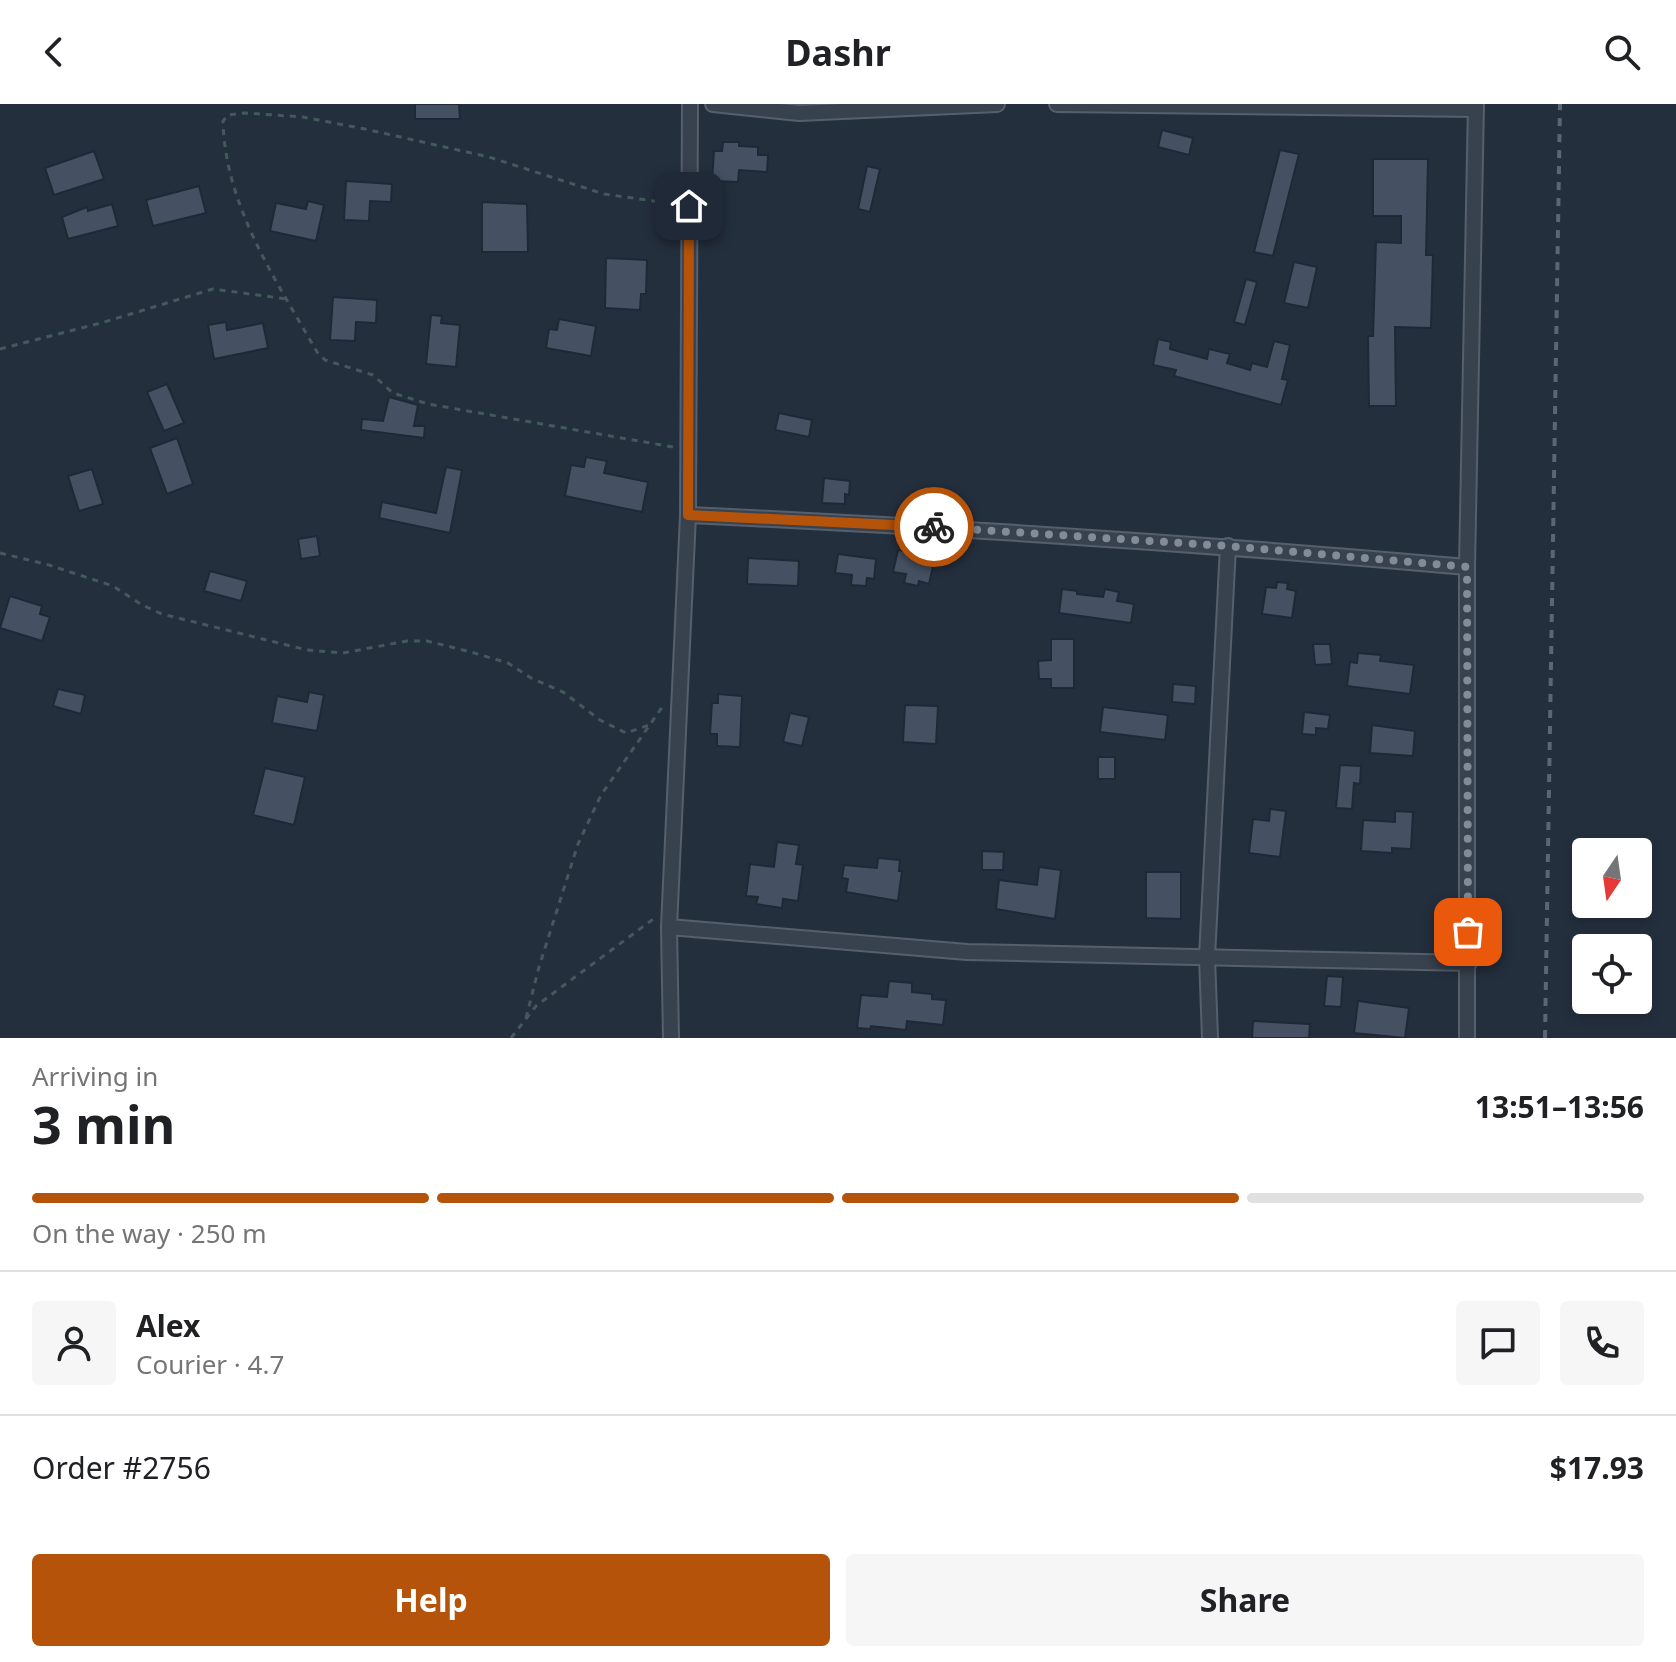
<!DOCTYPE html>
<html lang="en">
<head>
<meta charset="utf-8">
<style>
  body { margin:0; font-family:"Noto Sans",sans-serif; background:#f6f6f6; color:#202124; height:100vh; display:flex; flex-direction:column; font-size:30px; white-space:nowrap }
  * { box-sizing:border-box; margin:0 }
  p { font-size:26px; color:#757577 }
  .icon { flex:none; width:44px; height:44px; fill:none; stroke:currentColor; stroke-width:2; stroke-linecap:round; stroke-linejoin:round }
  .map { position:relative; height:934px; overflow:hidden }
  .sheet { display:flex; flex-direction:column; background:#fff; flex:1 }
  .sheet>* { flex:none }
  .needle { width:52px; rotate:193deg }
  .buttons { position:absolute; left:1572px; top:734px; display:grid; gap:16px }
  .buttons a { display:grid; place-items:center; width:80px; height:80px; border-radius:8px; background:#fff; box-shadow:0 4px 12px #0003; font-size:40px }
  .pin { position:absolute; display:grid; place-items:center; width:68px; height:68px; color:#fff; margin:-34px; border-radius:16px; box-shadow:0 4px 12px #0006 }
  .courier { position:absolute; display:grid; place-items:center; width:80px; height:80px; margin:-40px; border:6px solid #b45309; border-radius:50%; background:#fff; color:#222; box-shadow:0 2px 10px #0007 }
  .summary em { font-style:normal; font-weight:700 }
  .summary div { display:flex; flex-direction:column-reverse }
  .summary { display:flex; align-items:center; justify-content:space-between; height:136px; padding:0 32px }
  h1 { font-size:52px; font-weight:700; line-height:60px }
  .bar { display:grid; grid-template-columns:repeat(4,1fr); gap:12px 8px; align-content:center; height:96px; padding:0 32px }
  .bar i { height:10px; border-radius:6px; background:#e0e0e0 }
  .bar .active { background:#b45309 }
  .bar p { grid-column:span 4 }
  .line { display:flex; align-items:center; gap:20px; padding:0 32px; border-top:2px solid #e0e0e0 }
  .line div { flex:1 }
  .round { display:grid; place-items:center; flex:none; width:84px; height:84px; border-radius:8px; background:#f6f6f6 }
  .button { display:flex; gap:16px; margin-top:auto; padding:16px 32px }
  .button a { flex:1; height:92px; border-radius:8px; background:#b45309; color:#fff; font-size:32px; font-weight:700; line-height:92px; text-align:center }
  .button a+a { background:#f6f6f6; color:#202124 }
  header { display:flex; justify-content:space-between; align-items:center; height:104px; padding:0 32px; background:#fff; font-size:36px; font-weight:700 }
  .map>svg:first-child { display:block }
</style>
</head>
<body>
<header><svg class="icon" aria-label="back" viewBox="0 0 24 24"><path d="M15 5l-7 7 7 7"/></svg>Dashr<svg class="icon" aria-label="search" viewBox="0 0 24 24"><circle cx="10" cy="10" r="6"/><path d="M15 15l6 6"/></svg></header>
<div class="map">
<svg width="1676" height="934" viewBox="0 0 1676 934">
  <rect width="100%" height="100%" fill="#242f3e"/>
  <g fill="#455162" stroke="#1f2835" stroke-width="2">
    <polygon points="415,0 459,0 460,15 415,15"/>
    <polygon points="1162,26 1193,34 1189,51 1158,43"/>
    <polygon points="723,38 739,38 739,42 758,43 758,51 768,51 767,68 739,66 738,78 712,77 714,47 722,47"/>
    <polygon points="1280,46 1299,50 1273,152 1254,148"/>
    <polygon points="94,47 104,75 54,91 45,64"/>
    <polygon points="1373,55 1428,55 1426,151 1433,151 1431,224 1395,223 1396,302 1369,302 1368,232 1373,232 1376,138 1401,139 1401,112 1373,112"/>
    <polygon points="867,62 880,65 870,108 858,105"/>
    <polygon points="346,77 392,80 391,98 370,97 369,117 344,116"/>
    <polygon points="199,82 206,109 153,122 146,96"/>
    <polygon points="308,97 324,101 316,137 270,127 276,99 306,105"/>
    <polygon points="482,98 527,100 528,148 482,148"/>
    <polygon points="112,100 118,122 68,135 62,113 87,103 88,107"/>
    <polygon points="606,154 647,156 646,190 641,190 640,206 605,204"/>
    <polygon points="1294,158 1317,163 1308,204 1284,199"/>
    <polygon points="1246,175 1257,178 1245,221 1234,218"/>
    <polygon points="333,193 377,196 376,219 356,218 355,237 330,236"/>
    <polygon points="431,211 442,212 441,219 460,221 456,263 426,260"/>
    <polygon points="559,215 596,222 591,252 546,244 549,225 557,226"/>
    <polygon points="226,218 227,226 263,219 268,244 214,255 208,221"/>
    <polygon points="1158,235 1171,238 1170,245 1207,255 1209,245 1230,250 1227,259 1250,266 1252,259 1267,263 1274,237 1290,241 1282,275 1288,276 1281,301 1174,272 1176,266 1153,261"/>
    <polygon points="167,280 184,319 164,327 147,288"/>
    <polygon points="389,293 418,301 414,322 425,322 424,334 361,326 362,315 383,317"/>
    <polygon points="779,309 812,316 809,333 775,326"/>
    <polygon points="177,334 193,380 167,390 150,344"/>
    <polygon points="586,353 607,357 604,369 648,378 642,408 565,392 571,361 584,363"/>
    <polygon points="446,363 462,366 450,429 379,414 382,398 436,409"/>
    <polygon points="92,365 103,400 79,407 68,372"/>
    <polygon points="824,374 850,377 849,391 845,390 845,400 822,399"/>
    <polygon points="317,432 320,452 301,455 298,435"/>
    <polygon points="898,446 926,450 925,456 934,458 929,480 919,477 918,482 904,479 906,470 893,468"/>
    <polygon points="838,450 876,455 874,475 867,474 866,482 851,481 852,471 835,469"/>
    <polygon points="748,454 799,457 798,482 747,480"/>
    <polygon points="210,467 247,477 241,497 204,487"/>
    <polygon points="1277,478 1288,479 1287,485 1296,487 1292,514 1262,510 1266,483 1276,484"/>
    <polygon points="1062,485 1077,487 1077,490 1103,493 1105,485 1119,488 1117,497 1134,500 1131,519 1059,509"/>
    <polygon points="10,492 42,502 40,510 50,513 42,537 0,524"/>
    <polygon points="1051,535 1074,535 1074,584 1051,584 1051,575 1039,575 1038,557 1051,556"/>
    <polygon points="1313,540 1330,540 1332,560 1315,561"/>
    <polygon points="1358,549 1381,551 1380,557 1414,561 1410,590 1347,582 1350,558 1357,559"/>
    <polygon points="1173,580 1196,582 1195,600 1172,598"/>
    <polygon points="58,585 85,591 81,610 53,602"/>
    <polygon points="309,588 324,591 317,627 272,619 277,592 307,598"/>
    <polygon points="718,590 742,592 740,643 717,642 717,630 710,630 712,599 718,599"/>
    <polygon points="905,601 938,602 936,640 903,638"/>
    <polygon points="1103,603 1168,611 1165,636 1100,628"/>
    <polygon points="1304,608 1330,611 1328,625 1316,624 1316,631 1302,630"/>
    <polygon points="790,609 809,613 802,642 783,638"/>
    <polygon points="1372,621 1415,627 1413,652 1370,649"/>
    <rect x="1098" y="653" width="17" height="22"/>
    <polygon points="1340,661 1361,662 1360,680 1354,679 1352,705 1336,704"/>
    <polygon points="265,664 305,673 294,721 253,711"/>
    <polygon points="1270,705 1286,707 1280,753 1249,749 1253,715 1269,717"/>
    <polygon points="1395,707 1413,708 1411,745 1392,744 1392,749 1361,747 1363,716 1395,718"/>
    <polygon points="777,738 799,741 796,760 803,761 798,797 783,795 782,804 756,800 758,793 746,792 750,760 774,763"/>
    <polygon points="982,747 1004,748 1003,766 982,766"/>
    <polygon points="878,754 900,756 899,767 902,767 898,797 846,788 848,775 842,774 844,761 877,764"/>
    <polygon points="1039,763 1061,766 1055,815 996,805 999,776 1037,781"/>
    <polygon points="1146,768 1181,768 1181,815 1146,814"/>
    <polygon points="1327,872 1343,873 1341,903 1324,902"/>
    <polygon points="889,877 912,879 912,888 932,890 932,895 946,896 943,921 907,917 906,926 871,922 870,925 857,924 861,891 887,893"/>
    <polygon points="1358,897 1409,904 1405,934 1354,929"/>
    <polygon points="1253,917 1310,920 1309,934 1252,934"/>
  </g>
  <g fill="none" stroke-linecap="round" stroke-linejoin="round">
    <g stroke="#565f6c" stroke-width="18">
      <g id="minor">
        <polyline points="690,0 688,411 669,823 967,848 1469,859"/>
        <polyline points="713,0 799,9 997,0"/>
        <polyline points="1057,0 1476,5"/>
        <path d="M688,411C948,423 1207,440 1467,463"/>
        <polyline points="669,823 671,934"/>
        <polyline points="1210,934 1207,853 1228,442"/>
        <polyline points="1467,934 1467,463 1476,0"/>
      </g>
    </g>
    <g stroke="#44595c" stroke-width="3" stroke-dasharray="6 6" stroke-linecap="butt">
      <polyline points="0,245 101,219 213,185 287,195"/>
      <path d="M673,343L428,300L393,289L373,271L325,256L317,248C276,176 225,102 223,17L228,11L245,9L303,13L365,25L489,53L604,90L675,100"/>
      <polyline points="0,449 49,461 113,482 142,501 162,510 307,546 343,549 407,537 427,537 471,548 508,559 531,574 563,588 600,616 626,629 649,621"/>
      <polyline points="526,914 539,863 578,740 601,691 665,599"/>
      <polyline points="511,934 536,902 656,813"/>
    </g>
    <use href="#minor" stroke="#38414e" stroke-width="14"/>
    <polyline stroke="#5a6575" stroke-width="4" stroke-dasharray="8 8" stroke-linecap="butt" points="1545,934 1560,0"/>
  </g>
  <g fill="none" stroke-linecap="round" stroke-linejoin="round">
    <polyline stroke="#828b98" stroke-width="8" stroke-dasharray="0 14.4" points="934,423 1228,442 1467,463 1468,828"/>
    <polyline stroke="#b45309" stroke-width="10" points="689,102 688,411 934,423"/>
  </g>
</svg>
<div class="buttons">
<a><svg class="needle" viewBox="-14 -14 28 28"><path d="M0-13l5 13h-10z" fill="#e53935"/><path d="M0 13l5-13h-10z" fill="#757577"/></svg></a>
<a><svg class="icon" aria-label="locate" viewBox="0 0 24 24"><circle cx="12" cy="12" r="6"/><path d="M12 2v4M12 18v4M2 12h4M18 12h4"/></svg></a>
</div>
<div class="pin" style="left:1468px;top:828px;background:#ea580c"><svg class="icon" aria-label="bag" viewBox="0 0 24 24"><path d="M5 8h14l-1 12H6zM9 8a3 3 0 0 1 6 0"/></svg></div>
<div class="pin" style="left:689px;top:102px;background:#1f2937"><svg class="icon" aria-label="home" viewBox="0 0 24 24"><path d="M3 11l9-7 9 7M6 9v11h12V9"/></svg></div>
<div class="courier" style="left:934px;top:423px"><svg class="icon" aria-label="bike" viewBox="0 0 24 24"><circle cx="6" cy="16" r="4"/><circle cx="18" cy="16" r="4"/><path d="M6 16l4-8h5l3 8M10 8l3 8H6M13 5h3"/></svg></div>
</div>
<section class="sheet">
<div class="summary"><div><h1>3 min</h1><p>Arriving in</p></div><em>13:51–13:56</em></div>
<div class="bar"><i class="active"></i><i class="active"></i><i class="active"></i><i></i><p>On the way · 250 m</p></div>
<div class="line" style="height:144px"><a class="round"><svg class="icon" aria-label="person" viewBox="0 0 24 24"><circle cx="12" cy="8" r="4"/><path d="M4 21q1-7 8-7t8 7"/></svg></a><div><b>Alex</b><p>Courier · 4.7</p></div><a class="round"><svg class="icon" aria-label="chat" viewBox="0 0 24 24"><path d="M4 5h16v11H9l-5 4z"/></svg></a><a class="round"><svg class="icon" aria-label="phone" viewBox="0 0 24 24"><path d="M5 4h4l2 5-3 2q2 4 5 5l2-3 5 2v4C11 20 4 13 5 4z"/></svg></a></div>
<div class="line" style="height:104px"><div>Order #2756</div><b>$17.93</b></div>
<div class="button"><a>Help</a><a>Share</a></div>
</section>
</body>
</html>
